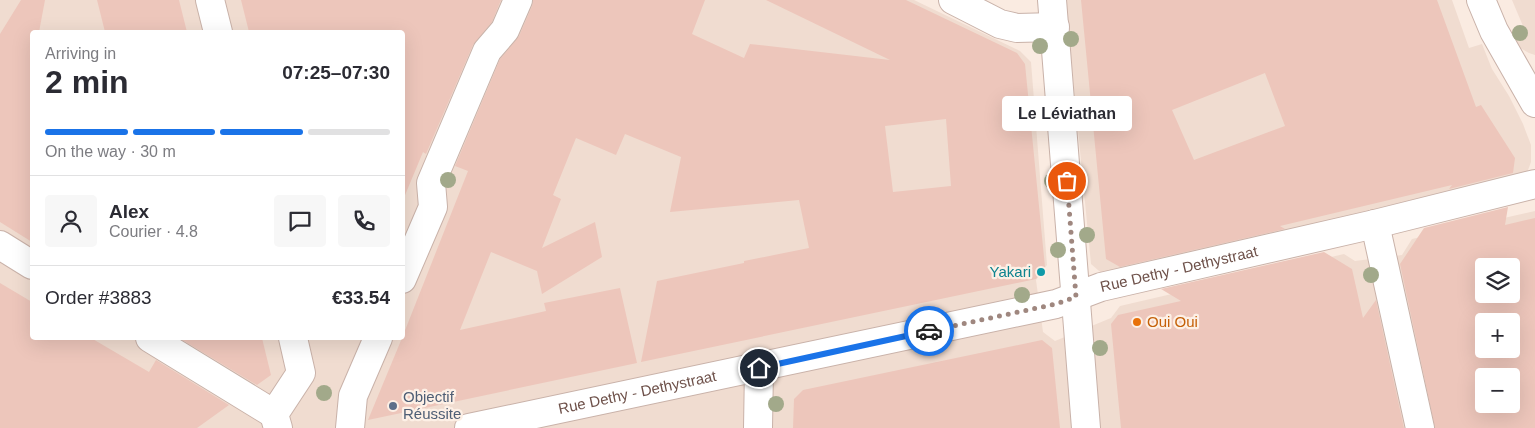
<!DOCTYPE html>
<html lang="en">
<head>
<meta charset="utf-8">
<style>
  body { margin:0; font-family:Helvetica,sans-serif; background:#f7f7f7; color:#2b2b33; height:100vh; display:flex; flex-direction:column; font-size:19px; white-space:nowrap }
  * { box-sizing:border-box; margin:0 }
  p { font-size:16px; color:#7c7c81 }
  .icon { flex:none; width:28px; height:28px; fill:none; stroke:currentColor; stroke-width:2; stroke-linecap:round; stroke-linejoin:round }
  .map { position:relative; flex:1; overflow:hidden }
  .drawer { position:absolute; left:30px; top:30px; width:375px; height:310px; display:flex; flex-direction:column; background:#fff; border-radius:5px; box-shadow:0 5px 20px #0002 }
  .drawer>* { flex:none }
  .tools { position:absolute; left:1475px; top:258px; display:grid; gap:10px }
  .tools a { display:grid; place-items:center; width:45px; height:45px; border-radius:5px; background:#fff; box-shadow:0 5px 20px #0002; font-size:25px }
  .pin { position:absolute; display:grid; place-items:center; width:42px; height:42px; color:#fff; margin:-21px; border:2px solid #fff; border-radius:50%; box-shadow:0 1px 5px #0007 }
  .courier { position:absolute; display:grid; place-items:center; width:50px; height:50px; margin:-25px; border:4px solid #1a73e8; border-radius:50%; background:#fff; color:#222; box-shadow:0 1px 6px #0007 }
  .bubble { position:absolute; height:35px; border-radius:5px; background:#fff; box-shadow:0 5px 20px #0002; font-size:16px; font-weight:700; line-height:35px; text-align:center }
  .overview em { font-style:normal; font-weight:700 }
  .overview div { display:flex; flex-direction:column-reverse }
  .overview { display:flex; align-items:center; justify-content:space-between; height:85px; padding:0 15px }
  h1 { font-size:32px; font-weight:700; line-height:38px }
  .bar { display:grid; grid-template-columns:repeat(4,1fr); gap:8px 5px; align-content:center; height:60px; padding:0 15px }
  .bar i { height:6px; border-radius:4px; background:#e1e1e2 }
  .bar .on { background:#1a73e8 }
  .bar p { grid-column:span 4 }
  .line { display:flex; align-items:center; gap:12px; padding:0 15px; border-top:1px solid #e1e1e2 }
  .line div { flex:1 }
  .round { display:grid; place-items:center; flex:none; width:52px; height:52px; border-radius:5px; background:#f7f7f7 }
  .map>svg:first-child { display:block }
</style>
</head>
<body>
<div class="map">
<svg width="1535" height="428" viewBox="0 0 1535 428">
  <rect width="100%" height="100%" fill="#faebe1"/>
  <g fill="#f0dcd0" fill-rule="evenodd">
    <path d="M0,0H914L1020,51L1031,62L1047,265L1036,280L1043,332L1055,341L1111,318L1120,306L1344,254L1355,261L1402,255L1412,239L1535,211V428H0ZM32,32H402V338H32ZM1484,266H1511V294H1484ZM1484,321H1511V349H1484ZM1484,376H1511V404H1484Z"/>
    <polygon points="1059,0 1452,0 1469,48 1482,44 1492,69 1509,96 1523,124 1531,145 1531,162 1525,178 1106,277 1091,264 1070,48 1062,19"/>
    <polygon points="1512,0 1535,0 1535,55 1529,53 1520,48 1511,32 1523,26"/>
  </g>
  <g fill="#edc6bb" fill-rule="evenodd">
    <polygon points="21,0 45,0 39,32 32,32 32,242 0,222 0,34"/>
    <polygon points="97,0 179,0 187,32 105,32"/>
    <polygon points="241,0 501,0 492,22 473,45 426,154 423,152 403,200 402,32 249,32"/>
    <path d="M533,0H705L692,34L744,58L750,44L890,60L766,0H906L1017,53L1025,64L1045,267L1036,279L641,362L657,281L744,263V261L809,248L799,200L670,212L681,157L625,134L616,155L576,138L553,195L561,199L542,248L595,222L602,257L542,294L537,271L491,252L460,330L546,311L544,303L620,288L637,363L368,420L402,338L468,171L455,166L500,59L519,36L532,6ZM946,119L951,186L893,192L885,126Z"/>
    <path d="M1081,0H1437L1476,107L1481,105L1515,158L1513,173L1449,189L1452,185L1280,226L1285,229L1120,267L1106,259ZM1265,73L1285,126L1194,160L1172,110Z"/>
    <path d="M1508,207L1505,225L1535,218V428H1435L1400,264L1424,228ZM1484,266H1511V294H1484ZM1484,321H1511V349H1484ZM1484,376H1511V404H1484Z"/>
    <polygon points="1324,252 1352,269 1363,318 1376,300 1404,428 1121,428 1111,324 1118,315 1181,301 1161,289"/>
    <polygon points="0,283 32,302 32,338 91,338 149,372 156,360 229,405 197,428 0,428"/>
    <polygon points="179,338 262,338 271,375 257,385"/>
    <polygon points="1042,340 1052,348 1060,428 793,428 794,399 803,390"/>
  </g>
  <g fill="none" stroke-linecap="round" stroke-linejoin="round">
    <g stroke="#c9b2a9" stroke-width="30">
      <g id="minor">
        <polyline points="210,0 218,32"/>
        <polyline points="953,0 1000,24 1017,28 1055,27"/>
        <polyline points="1052,0 1086,428"/>
        <polyline points="1481,0 1494,31 1535,103"/>
        <polyline points="1375,224 1420,428"/>
        <polyline points="0,245 32,265"/>
        <polyline points="402,279 433,207 431,183 487,51 505,30 518,0"/>
        <polyline points="150,338 274,414"/>
        <polyline points="278,428 274,414 301,373 293,338"/>
        <polyline points="350,428 353,396 378,338"/>
        <path id="s1" d="M469,428L1056,304L1101,287L1375,224L1535,184"/>
        <polyline points="758,428 759,368"/>
      </g>
    </g>
    <use href="#minor" stroke="#fff" stroke-width="28"/>
  </g>
  <g fill="#a2a98a">
    <circle cx="1520" cy="33" r="8"/>
    <circle cx="1071" cy="39" r="8"/>
    <circle cx="1040" cy="46" r="8"/>
    <circle cx="448" cy="180" r="8"/>
    <circle cx="1052" cy="181" r="8"/>
    <circle cx="1087" cy="235" r="8"/>
    <circle cx="1058" cy="250" r="8"/>
    <circle cx="1371" cy="275" r="8"/>
    <circle cx="1022" cy="295" r="8"/>
    <circle cx="1100" cy="348" r="8"/>
    <circle cx="324" cy="393" r="8"/>
    <circle cx="776" cy="404" r="8"/>
  </g>
  <g fill="none" stroke-linecap="round" stroke-linejoin="round">
    <polyline stroke="#9f877f" stroke-width="5" stroke-dasharray="0 9" points="929,331 1056,304 1076,297 1067,181"/>
    <polyline stroke="#1a73e8" stroke-width="6" points="759,368 929,331"/>
  </g>
  <circle fill="#0f9aa8" stroke="#fdf0e6" stroke-width="2" cx="1041" cy="272" r="5"/>
  <circle fill="#e8710a" stroke="#fdf0e6" stroke-width="2" cx="1137" cy="322" r="5"/>
  <circle fill="#5c6f8a" stroke="#fdf0e6" stroke-width="2" cx="393" cy="406" r="5"/>
  <g text-anchor="middle" stroke-width="4.5" stroke-linejoin="round" paint-order="stroke">
    <g font-size="15" fill="#6e514a" stroke="#fdf0e6">
      <text dy="5" stroke="none"><textPath href="#s1" startOffset="728">Rue Dethy - Dethystraat</textPath></text>
      <text dy="5" stroke="none"><textPath href="#s1" startOffset="172">Rue Dethy - Dethystraat</textPath></text>
    </g>
    <g font-size="15" fill="#0d838f" stroke="#fdf0e6" text-anchor="end">
      <text x="1031" y="277">Yakari</text>
    </g>
    <g font-size="15" fill="#c56008" stroke="#fdf0e6" text-anchor="start">
      <text x="1147" y="327">Oui Oui</text>
    </g>
    <g font-size="15" fill="#4e5e75" stroke="#fdf0e6" text-anchor="start">
      <text x="403" y="402">Objectif<tspan x="403" dy="17">Réussite</tspan></text>
    </g>
  </g>
</svg>
<div class="tools">
<a><svg class="icon" aria-label="layers" viewBox="0 0 24 24"><path d="M12 4l9 5-9 5-9-5zM3 14l9 5 9-5"/></svg></a>
<a>+</a>
<a>−</a>
</div>
<div class="pin" style="left:1067px;top:181px;background:#ea580c"><svg class="icon" aria-label="bag" viewBox="0 0 24 24"><path d="M5 8h14l-1 12H6zM9 8a3 3 0 0 1 6 0"/></svg></div>
<div class="pin" style="left:759px;top:368px;background:#1f2937"><svg class="icon" aria-label="home" viewBox="0 0 24 24"><path d="M3 11l9-7 9 7M6 9v11h12V9"/></svg></div>
<div class="courier" style="left:929px;top:331px"><svg class="icon" aria-label="car" viewBox="0 0 24 24"><path d="M5 17H2v-5l4-1 3-4h7l3 4 3 1v5h-3M9 17h6M6 11h13"/><circle cx="7" cy="17" r="2"/><circle cx="17" cy="17" r="2"/></svg></div>
<div class="bubble" style="left:1002px;top:96px;width:130px">Le Léviathan</div>
<section class="drawer">
<div class="overview"><div><h1>2 min</h1><p>Arriving in</p></div><em>07:25–07:30</em></div>
<div class="bar"><i class="on"></i><i class="on"></i><i class="on"></i><i></i><p>On the way · 30 m</p></div>
<div class="line" style="height:90px"><a class="round"><svg class="icon" aria-label="person" viewBox="0 0 24 24"><circle cx="12" cy="8" r="4"/><path d="M4 21q1-7 8-7t8 7"/></svg></a><div><b>Alex</b><p>Courier · 4.8</p></div><a class="round"><svg class="icon" aria-label="chat" viewBox="0 0 24 24"><path d="M4 5h16v11H9l-5 4z"/></svg></a><a class="round"><svg class="icon" aria-label="phone" viewBox="0 0 24 24"><path d="M5 4h4l2 5-3 2q2 4 5 5l2-3 5 2v4C11 20 4 13 5 4z"/></svg></a></div>
<div class="line" style="height:65px"><div>Order #3883</div><b>€33.54</b></div>
</section>
</div>
</body>
</html>
